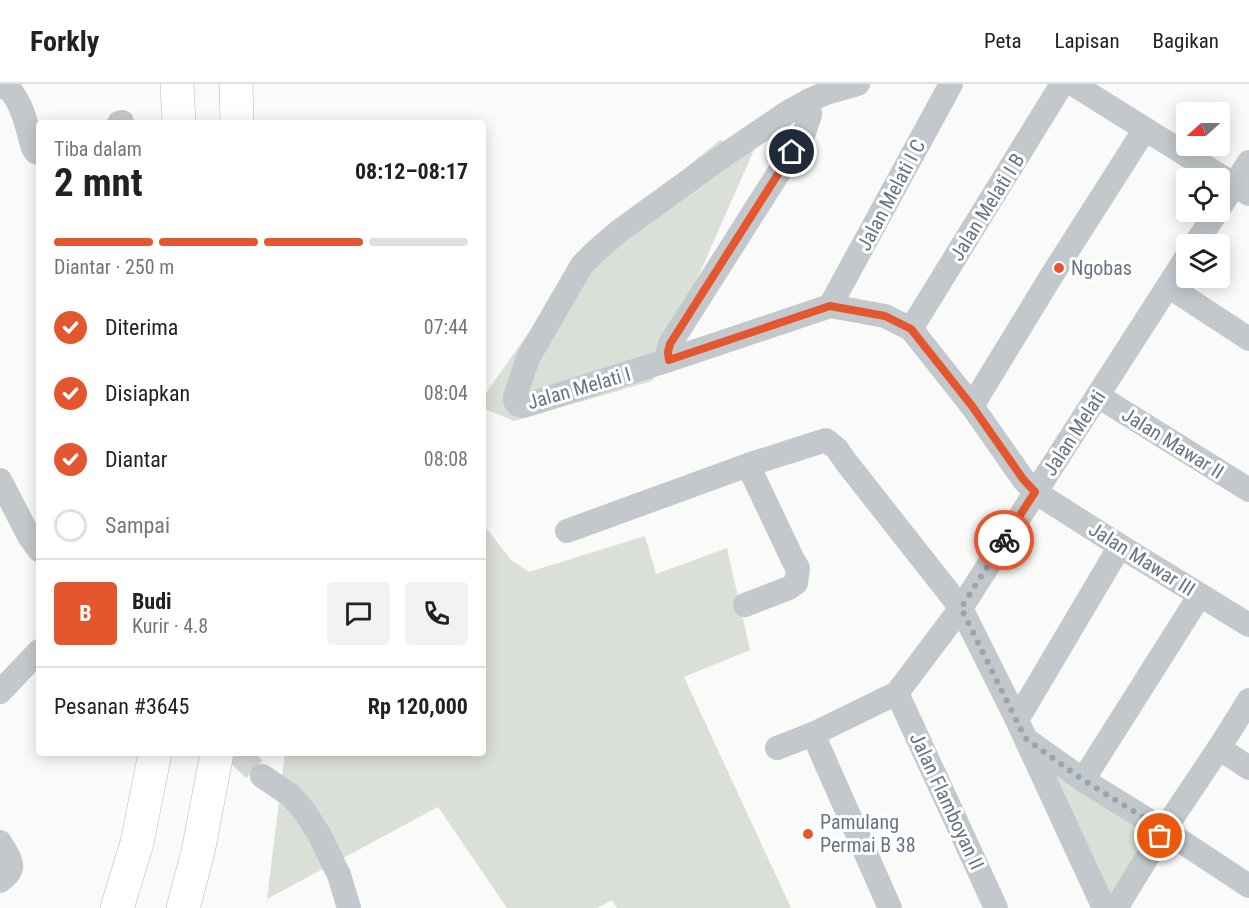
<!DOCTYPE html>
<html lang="id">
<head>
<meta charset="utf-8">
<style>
  body { margin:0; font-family:"Roboto Condensed",sans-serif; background:#f2f2f2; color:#222; height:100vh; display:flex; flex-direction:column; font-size:22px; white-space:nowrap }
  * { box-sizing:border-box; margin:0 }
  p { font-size:20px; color:#767676 }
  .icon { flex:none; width:33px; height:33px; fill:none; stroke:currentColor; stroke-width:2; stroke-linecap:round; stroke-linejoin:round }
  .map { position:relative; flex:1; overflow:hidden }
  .drawer { position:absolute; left:36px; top:36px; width:450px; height:636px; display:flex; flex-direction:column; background:#fff; border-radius:6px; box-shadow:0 3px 15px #0003 }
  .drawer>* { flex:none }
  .needle { width:39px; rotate:249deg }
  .controls { position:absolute; left:1176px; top:18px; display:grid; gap:12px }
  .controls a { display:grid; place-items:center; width:54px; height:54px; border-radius:6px; background:#fff; box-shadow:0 3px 15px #0003; font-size:30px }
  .pin { position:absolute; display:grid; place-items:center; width:51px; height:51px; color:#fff; margin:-26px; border:3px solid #fff; border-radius:50%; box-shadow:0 2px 6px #0007 }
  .courier { position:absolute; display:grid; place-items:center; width:60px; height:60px; margin:-30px; border:4px solid #e4572e; border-radius:50%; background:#fff; color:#222; box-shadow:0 2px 8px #0007 }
  .summary em { font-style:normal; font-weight:700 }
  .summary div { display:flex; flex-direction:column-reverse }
  .summary { display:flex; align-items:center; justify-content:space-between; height:102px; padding:0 18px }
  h1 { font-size:39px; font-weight:700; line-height:45px }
  .bar { display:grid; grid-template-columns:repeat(4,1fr); gap:9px 6px; align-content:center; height:72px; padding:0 18px }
  .bar i { height:8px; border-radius:4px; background:#e0e0e0 }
  .bar .active { background:#e4572e }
  .bar p { grid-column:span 4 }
  .line { display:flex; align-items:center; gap:15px; padding:0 18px; border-top:2px solid #e0e0e0 }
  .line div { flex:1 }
  .round { display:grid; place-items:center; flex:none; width:63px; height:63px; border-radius:6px; background:#f2f2f2 }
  ol { padding:0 18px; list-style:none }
  li { display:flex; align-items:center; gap:18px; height:66px }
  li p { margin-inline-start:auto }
  li .icon { padding:6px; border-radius:50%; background:#e4572e; color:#fff; stroke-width:4 }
  li:last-child { color:#767676 }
  li i { width:33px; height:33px; border:3px solid #e0e0e0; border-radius:50% }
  header { display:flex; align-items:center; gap:36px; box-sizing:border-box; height:84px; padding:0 30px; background:#fff; border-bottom:2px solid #e0e0e0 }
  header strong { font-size:28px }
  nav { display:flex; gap:33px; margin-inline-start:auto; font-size:21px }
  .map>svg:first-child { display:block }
</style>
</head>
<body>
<header>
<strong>Forkly</strong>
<nav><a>Peta</a><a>Lapisan</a><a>Bagikan</a></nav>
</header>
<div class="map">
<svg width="1249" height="824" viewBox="0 0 1249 824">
  <rect width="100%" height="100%" fill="#fafaf8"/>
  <g fill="#dadfd7">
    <polygon points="720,56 754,66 652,297 514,337 483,324 483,313 590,162"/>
    <polygon points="483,440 511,476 529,488 645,452 656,490 727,464 750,566 684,593 791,824 617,824 612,816 597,824 507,824 438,723 267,815 285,669 483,669"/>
    <polygon points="1042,672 1160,752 1116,824"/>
  </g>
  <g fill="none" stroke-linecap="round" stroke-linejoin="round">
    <polyline stroke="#d5d9db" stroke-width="24" stroke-dasharray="24 12" stroke-linecap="butt" points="237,669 262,692"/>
    <g stroke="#b4b9bd" stroke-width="34">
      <g id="motorway">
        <polyline points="177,0 179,39"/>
        <polyline points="236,0 237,39"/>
        <polyline points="117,824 137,759 155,669"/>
        <polyline points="183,824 198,768 217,669"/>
      </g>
    </g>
    <g stroke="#c3c8cc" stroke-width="24">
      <polyline points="858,0 826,9 808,17 788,28 716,77 618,148 597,166 582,181 528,274 515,313 515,317 518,321 523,322 669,276 830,222 885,232 911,245 972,322 1023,395 1035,408 1120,462 1249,541"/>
      <polyline points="1073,0 1249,110"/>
      <path d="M0,3H7C23,18 27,44 33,64L36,68L39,69"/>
      <polyline points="119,39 122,38"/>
      <polyline points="1220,123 1249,78"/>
      <polyline points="1195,160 1217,128"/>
      <polyline points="1168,202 1249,255"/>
      <polyline points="830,222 951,0"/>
      <polyline points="911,245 1062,0"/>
      <polyline points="669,276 668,268 670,260 804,49 810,31 808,17"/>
      <polyline points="1098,312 1249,406"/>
      <polyline points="972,322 1052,191 1145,45"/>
      <polyline points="0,396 29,452 39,466"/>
      <polyline points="567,447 748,381 826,356 837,365 846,378 961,524 1017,636 1104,824"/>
      <polyline points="745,521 789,504 796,499 798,484 794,478 748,381"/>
      <polyline points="0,608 39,567"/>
      <polyline points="897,609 996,824"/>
      <polyline points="1017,636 1120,462"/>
      <polyline points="813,650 890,824"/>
      <polyline points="1027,656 1083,696 1164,746 1249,802"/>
      <polyline points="777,664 813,650 897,609 961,524 1186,174"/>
      <polyline points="1219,664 1249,684"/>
      <polyline points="262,692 290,711 302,724 319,750 339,791 349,824"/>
      <polyline points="1083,696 1200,511"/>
      <path d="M0,758C9,775 20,783 0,797"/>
      <polyline points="1116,824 1164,746 1219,664 1249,616"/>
    </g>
    <use href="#motorway" stroke="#fff" stroke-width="33"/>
  </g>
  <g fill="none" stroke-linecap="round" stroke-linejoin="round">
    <polyline stroke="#99a4ac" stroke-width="6" stroke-dasharray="0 10.8" points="1004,456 961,524 1025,654 1083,696 1164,746 1160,752"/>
    <polyline stroke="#e4572e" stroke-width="8" points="792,68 670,260 668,268 669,276 830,222 885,232 911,245 972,322 1023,395 1035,408 1004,456"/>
  </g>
  <g fill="#e4572e" stroke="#fff" stroke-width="2">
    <circle cx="1059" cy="184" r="6"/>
    <circle cx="808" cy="750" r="6"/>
  </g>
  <g text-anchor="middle" stroke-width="6" stroke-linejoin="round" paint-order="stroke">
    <g font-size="20" fill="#657683" stroke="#fff">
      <text transform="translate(891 111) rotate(-62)" y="7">Jalan Melati I C</text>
      <text transform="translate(987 123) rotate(-58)" y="7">Jalan Melati I B</text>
      <text transform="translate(579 304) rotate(-16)" y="7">Jalan Melati I</text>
      <text transform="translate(1074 349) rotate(-57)" y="7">Jalan Melati</text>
      <text transform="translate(1173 359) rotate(32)" y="7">Jalan Mawar II</text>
      <text transform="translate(1142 475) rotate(32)" y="7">Jalan Mawar III</text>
      <text transform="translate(947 717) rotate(65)" y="7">Jalan Flamboyan II</text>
    </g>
    <g font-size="20" fill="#657683" stroke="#fff" text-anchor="start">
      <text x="1071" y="191">Ngobas</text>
      <text x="820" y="745">Pamulang<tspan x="820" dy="23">Permai B 38</tspan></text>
    </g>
  </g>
</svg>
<div class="controls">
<a><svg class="needle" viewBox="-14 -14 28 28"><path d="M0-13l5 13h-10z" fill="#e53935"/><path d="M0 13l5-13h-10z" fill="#767676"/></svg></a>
<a><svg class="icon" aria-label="locate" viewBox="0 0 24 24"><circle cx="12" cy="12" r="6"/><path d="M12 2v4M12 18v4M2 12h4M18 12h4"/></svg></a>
<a><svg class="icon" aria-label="layers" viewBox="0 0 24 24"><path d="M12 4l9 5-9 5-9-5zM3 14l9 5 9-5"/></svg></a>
</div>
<div class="pin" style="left:1160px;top:752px;background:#ea580c"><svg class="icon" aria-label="bag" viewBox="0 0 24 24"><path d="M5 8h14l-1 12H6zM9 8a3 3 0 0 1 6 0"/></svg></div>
<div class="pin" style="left:792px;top:68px;background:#1f2937"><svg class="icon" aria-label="home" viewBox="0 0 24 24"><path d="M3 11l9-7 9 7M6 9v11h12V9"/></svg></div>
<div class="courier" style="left:1004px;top:456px"><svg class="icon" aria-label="bike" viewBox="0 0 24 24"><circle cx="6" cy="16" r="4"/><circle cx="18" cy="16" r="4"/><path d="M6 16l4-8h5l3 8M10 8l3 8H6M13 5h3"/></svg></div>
<section class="drawer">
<div class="summary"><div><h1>2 mnt</h1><p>Tiba dalam</p></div><em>08:12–08:17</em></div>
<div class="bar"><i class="active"></i><i class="active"></i><i class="active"></i><i></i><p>Diantar · 250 m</p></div>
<ol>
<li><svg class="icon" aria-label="check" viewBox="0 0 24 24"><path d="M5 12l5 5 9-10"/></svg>Diterima<p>07:44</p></li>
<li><svg class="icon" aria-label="check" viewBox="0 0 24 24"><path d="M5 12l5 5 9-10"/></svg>Disiapkan<p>08:04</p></li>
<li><svg class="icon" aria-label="check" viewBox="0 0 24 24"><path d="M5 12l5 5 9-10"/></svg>Diantar<p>08:08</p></li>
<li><i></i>Sampai</li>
</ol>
<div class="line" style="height:108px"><b class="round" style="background:#e4572e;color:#fff">B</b><div><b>Budi</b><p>Kurir · 4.8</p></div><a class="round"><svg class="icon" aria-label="chat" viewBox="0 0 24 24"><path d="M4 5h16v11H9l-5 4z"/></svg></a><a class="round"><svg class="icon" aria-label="phone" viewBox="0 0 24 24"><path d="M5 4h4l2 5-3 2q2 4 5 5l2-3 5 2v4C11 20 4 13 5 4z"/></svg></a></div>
<div class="line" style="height:78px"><div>Pesanan #3645</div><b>Rp 120,000</b></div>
</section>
</div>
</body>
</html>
